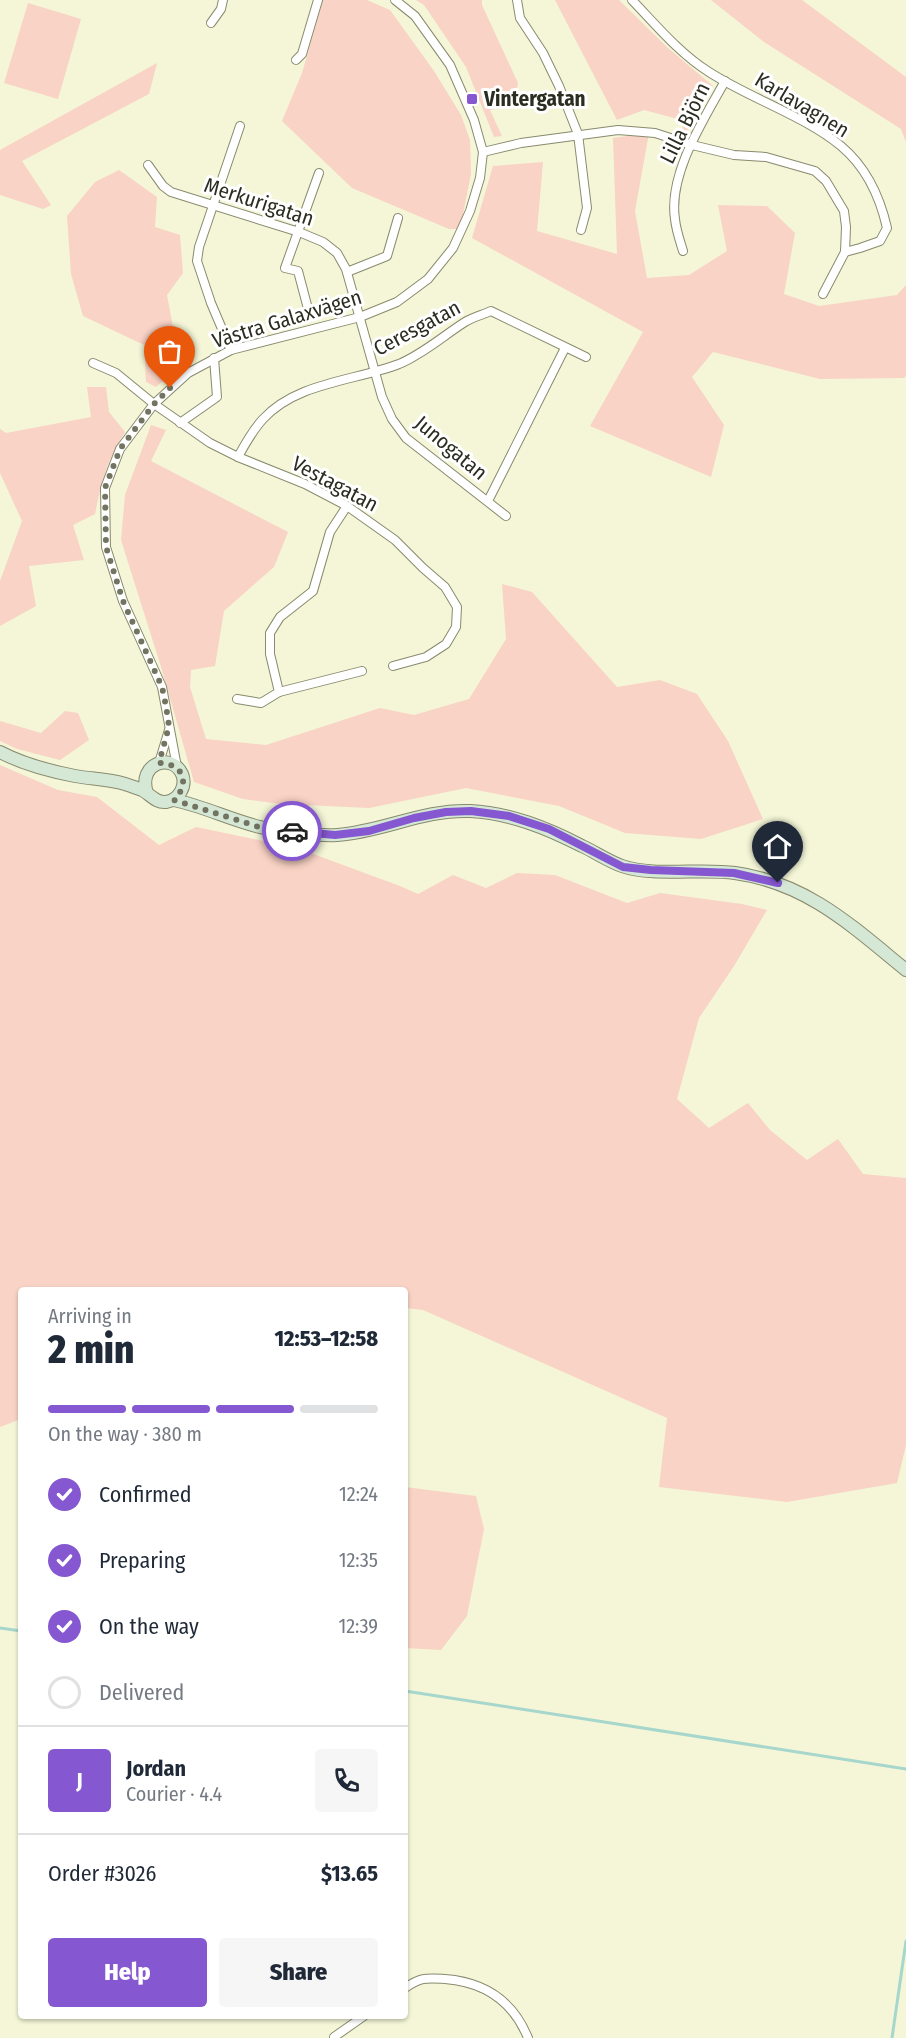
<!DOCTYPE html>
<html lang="en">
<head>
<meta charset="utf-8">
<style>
  body { margin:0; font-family:"Fira Sans Condensed",sans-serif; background:#f6f6f7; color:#1f2937; height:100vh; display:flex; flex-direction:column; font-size:22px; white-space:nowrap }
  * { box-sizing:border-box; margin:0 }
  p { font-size:20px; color:#747a83 }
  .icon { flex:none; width:33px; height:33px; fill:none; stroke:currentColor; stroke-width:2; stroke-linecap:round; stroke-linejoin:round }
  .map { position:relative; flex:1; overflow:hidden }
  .side { position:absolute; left:18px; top:1287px; width:390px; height:732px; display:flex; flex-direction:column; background:#fff; border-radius:6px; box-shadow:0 2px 4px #0004 }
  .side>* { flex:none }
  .pin { position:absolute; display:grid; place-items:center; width:51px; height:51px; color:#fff; margin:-62px -26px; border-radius:50% 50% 50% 0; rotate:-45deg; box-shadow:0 0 6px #0007 }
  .pin .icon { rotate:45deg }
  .courier { position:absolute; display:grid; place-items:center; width:60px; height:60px; margin:-30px; border:4px solid #8557d0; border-radius:50%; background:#fff; color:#222; box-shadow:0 2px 8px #0007 }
  .overview em { font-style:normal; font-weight:800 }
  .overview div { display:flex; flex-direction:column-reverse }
  .overview { display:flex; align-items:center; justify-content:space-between; height:102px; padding:0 30px }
  h1 { font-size:39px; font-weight:800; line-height:45px }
  .bar { display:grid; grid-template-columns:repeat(4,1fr); gap:9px 6px; align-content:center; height:72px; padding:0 30px }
  .bar i { height:8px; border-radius:4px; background:#e0e1e3 }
  .bar .current { background:#8557d0 }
  .bar p { grid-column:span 4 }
  .line { display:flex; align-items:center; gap:15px; padding:0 30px; border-top:2px solid #e0e1e3 }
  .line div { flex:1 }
  .round { display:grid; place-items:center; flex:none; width:63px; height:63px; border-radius:6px; background:#f6f6f7 }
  ol { padding:0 30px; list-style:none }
  li { display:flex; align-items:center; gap:18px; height:66px }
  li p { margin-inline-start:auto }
  li .icon { padding:6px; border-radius:50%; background:#8557d0; color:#fff; stroke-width:4 }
  li:last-child { color:#747a83 }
  li i { width:33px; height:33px; border:3px solid #e0e1e3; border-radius:50% }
  .button { display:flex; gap:12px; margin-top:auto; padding:12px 30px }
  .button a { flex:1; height:69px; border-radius:6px; background:#8557d0; color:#fff; font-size:24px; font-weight:800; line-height:69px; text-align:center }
  .button a+a { background:#f6f6f7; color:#1f2937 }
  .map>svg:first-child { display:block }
</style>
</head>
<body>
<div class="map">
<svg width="906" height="2038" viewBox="0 0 906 2038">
  <rect width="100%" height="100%" fill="#f4f6d7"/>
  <g fill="#f9d3c5">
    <polygon points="323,0 367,0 390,10 434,71 461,115 470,140 471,174 460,229 449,229 352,188 282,121 302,73"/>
    <polygon points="416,0 482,0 482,5 518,83 514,105 490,110 502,136 494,137 466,67 424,5"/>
    <polygon points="555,0 619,0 668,48 713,86 686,134 678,119 644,110 617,120"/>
    <polygon points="711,0 802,0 906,77 906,142 901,129 764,42"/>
    <polygon points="28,3 81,19 58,99 4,83"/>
    <polygon points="157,63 149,94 22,161 51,205 43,209 0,195 0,150"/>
    <polygon points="649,133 635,211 647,278 689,275 727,251 718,205 767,206 795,233 784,294 819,306 897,295 906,285 906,376 904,378 820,379 713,352 692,377 724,425 711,477 590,426 643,332 472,238 493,166 543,162 537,231 617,254 613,138"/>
    <polygon points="119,170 157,197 155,227 180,235 183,273 167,295 179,359 178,368 156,387 146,382 144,345 83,316 71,274 67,216 95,182"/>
    <path d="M87,387H106L109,412L125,432C106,462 102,481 95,514L73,525L84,560L29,566L36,606L0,626V581L22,521L0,473V429L6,433L91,417Z"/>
    <polygon points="151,425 166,430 151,461 288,532 274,567 224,611 215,666 191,670 190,687 206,739 266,745 380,708 414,715 469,699 506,639 502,584 532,592 617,687 660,680 697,694 728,741 763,819 701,839 625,833 559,806 466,788 369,808 282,804 243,799 194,782 162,670 121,540 125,495"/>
    <polygon points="65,711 78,713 89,740 60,760 17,749 0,741 0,721 41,733"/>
    <polygon points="0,765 58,790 97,797 159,845 196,827 297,848 400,886 418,894 453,875 486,888 517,873 555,875 627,903 660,893 742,904 767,910 734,966 699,1018 677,1099 709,1128 748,1103 770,1130 807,1160 838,1139 863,1174 906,1178 906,1445 897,1483 787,1502 659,1487 667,1418 423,1310 405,1308 405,1290 21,1290 21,1419 0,1427"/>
    <polygon points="405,1487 476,1496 484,1529 467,1616 441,1650 405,1648"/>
  </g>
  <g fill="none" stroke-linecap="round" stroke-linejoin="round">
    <g stroke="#a7d7cc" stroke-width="3">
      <polyline points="0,1628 21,1631"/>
      <polyline points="405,1691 906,1769"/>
      <polyline points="892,2038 906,1941"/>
    </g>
    <g stroke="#898a6e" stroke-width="10">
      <g id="street">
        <polyline points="517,0 520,18 543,53 559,86 578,134 587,208 581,230"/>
        <path d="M632,0C656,25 680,54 709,72C749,98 805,116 841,146C866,167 880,197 887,228L880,241L860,248L845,252"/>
        <polyline points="211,23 221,9 223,0"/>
        <polyline points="296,60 302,54 318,0"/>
        <polyline points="483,152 521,143 618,130 655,133 692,145 734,155 766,157 815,171 826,181 844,211 846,227 845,252 823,294"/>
        <polyline points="148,165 163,186 171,192 299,232 323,242 337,253 346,269 382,397 392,419 406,438 506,516"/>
        <path d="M683,251C680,241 676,230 675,219C668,174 704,119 725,81"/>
        <polyline points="347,272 387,256 398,218"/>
        <polyline points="307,305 298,271 285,268 319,173"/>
        <polyline points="231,350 211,303 197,261 199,247 240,126"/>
        <polyline points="93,363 116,373 154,404 210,443 238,457 305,484 347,506 395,540 423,568 445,587 457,607 456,627 446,644 426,657 393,666"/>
        <polyline points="180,423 217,397 214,358"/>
        <path d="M238,457C245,444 253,430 263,419C297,382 355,381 399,364C423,354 443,336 465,322C473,317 482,315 491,311L586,357"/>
        <polyline points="488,501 565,348"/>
        <polyline points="279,692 362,671"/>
        <polyline points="237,699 261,703 279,692 270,654 270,633 280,617 313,591 330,532 347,506"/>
        <polyline points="159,763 169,730"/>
        <polyline points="177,767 162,687 123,601 106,547 105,488 120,449 154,404 188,373 231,350 360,317 397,302 428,279 453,248 470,211 480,178 483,152 474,120 450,65 415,16 395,0"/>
        <path d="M405,1988C421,1977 426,1978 445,1979C484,1982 513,2001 528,2038"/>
        <polyline points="334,2037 364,2016"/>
      </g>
    </g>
    <g stroke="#898a6e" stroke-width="14">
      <g id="secondary">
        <path d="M0,752C23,764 49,771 75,776C91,779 108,779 125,784C131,786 137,788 142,790C151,795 156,803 166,802C179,800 187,786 182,774C172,752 137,763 147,793"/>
        <path d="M174,800C203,806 231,820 260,827C278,832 318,836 337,835C382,832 424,809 470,811C510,813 547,828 582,846C595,852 608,861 622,866C653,877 702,868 735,873C807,883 852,926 906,970"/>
      </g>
    </g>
    <use href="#street" stroke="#fff" stroke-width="8"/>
    <use href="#secondary" stroke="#d4e8d5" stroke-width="12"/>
  </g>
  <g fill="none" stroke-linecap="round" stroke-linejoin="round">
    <path stroke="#727361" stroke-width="6" stroke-dasharray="0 10.8" d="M170,388L154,404L120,449L105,488L106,547L123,601L162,687L166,706L169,726L159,763C183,763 191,783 174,800L262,828L292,831"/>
    <polyline stroke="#8557d0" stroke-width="8" points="292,831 335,835 369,831 414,818 446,812 471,811 509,816 549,829 623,867 651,870 734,873 778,883"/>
  </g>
  <rect fill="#8557d0" stroke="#fff" stroke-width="2" x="466" y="93" width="12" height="12" rx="3"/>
  <g text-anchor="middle" stroke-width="6" stroke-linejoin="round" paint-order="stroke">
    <g font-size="21" font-weight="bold" fill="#2c2d21" stroke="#fff" text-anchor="start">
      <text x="484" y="106">Vintergatan</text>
    </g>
    <g font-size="21" fill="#2c2d21" stroke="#fff">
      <text transform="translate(802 105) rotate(31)" y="7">Karlavagnen</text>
      <text transform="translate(685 123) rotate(-64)" y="7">Lilla Björn</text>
      <text transform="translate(259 202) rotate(18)" y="7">Merkurigatan</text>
      <text transform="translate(287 319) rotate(-17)" y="7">Västra Galaxvägen</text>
      <text transform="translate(417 328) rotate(-28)" y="7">Ceresgatan</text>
      <text transform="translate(451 448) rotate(40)" y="7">Junogatan</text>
      <text transform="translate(335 484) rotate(28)" y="7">Vestagatan</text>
    </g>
  </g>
</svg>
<div class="pin" style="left:170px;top:388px;background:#ea580c"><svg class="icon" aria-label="bag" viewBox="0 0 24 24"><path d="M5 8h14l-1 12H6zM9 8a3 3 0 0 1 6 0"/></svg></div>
<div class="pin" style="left:778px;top:883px;background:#1f2937"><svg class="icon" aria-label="home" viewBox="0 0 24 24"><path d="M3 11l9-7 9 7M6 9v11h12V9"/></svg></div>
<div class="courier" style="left:292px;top:831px"><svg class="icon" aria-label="car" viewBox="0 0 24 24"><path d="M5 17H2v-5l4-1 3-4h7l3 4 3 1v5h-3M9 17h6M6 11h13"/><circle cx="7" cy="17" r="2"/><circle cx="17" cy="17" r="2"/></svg></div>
<section class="side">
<div class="overview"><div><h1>2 min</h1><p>Arriving in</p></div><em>12:53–12:58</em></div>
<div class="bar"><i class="current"></i><i class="current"></i><i class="current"></i><i></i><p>On the way · 380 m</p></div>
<ol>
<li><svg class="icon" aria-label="check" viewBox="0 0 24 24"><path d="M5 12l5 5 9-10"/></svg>Confirmed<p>12:24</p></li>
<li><svg class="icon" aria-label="check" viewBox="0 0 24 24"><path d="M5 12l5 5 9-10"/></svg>Preparing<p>12:35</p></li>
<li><svg class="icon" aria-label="check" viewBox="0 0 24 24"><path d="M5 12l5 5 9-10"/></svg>On the way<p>12:39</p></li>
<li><i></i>Delivered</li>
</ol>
<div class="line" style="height:108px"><b class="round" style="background:#8557d0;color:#fff">J</b><div><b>Jordan</b><p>Courier · 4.4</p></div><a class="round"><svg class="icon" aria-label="phone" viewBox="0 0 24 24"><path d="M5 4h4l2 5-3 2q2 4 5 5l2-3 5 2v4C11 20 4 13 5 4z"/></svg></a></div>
<div class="line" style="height:78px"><div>Order #3026</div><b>$13.65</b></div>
<div class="button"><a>Help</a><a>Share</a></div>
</section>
</div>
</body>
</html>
